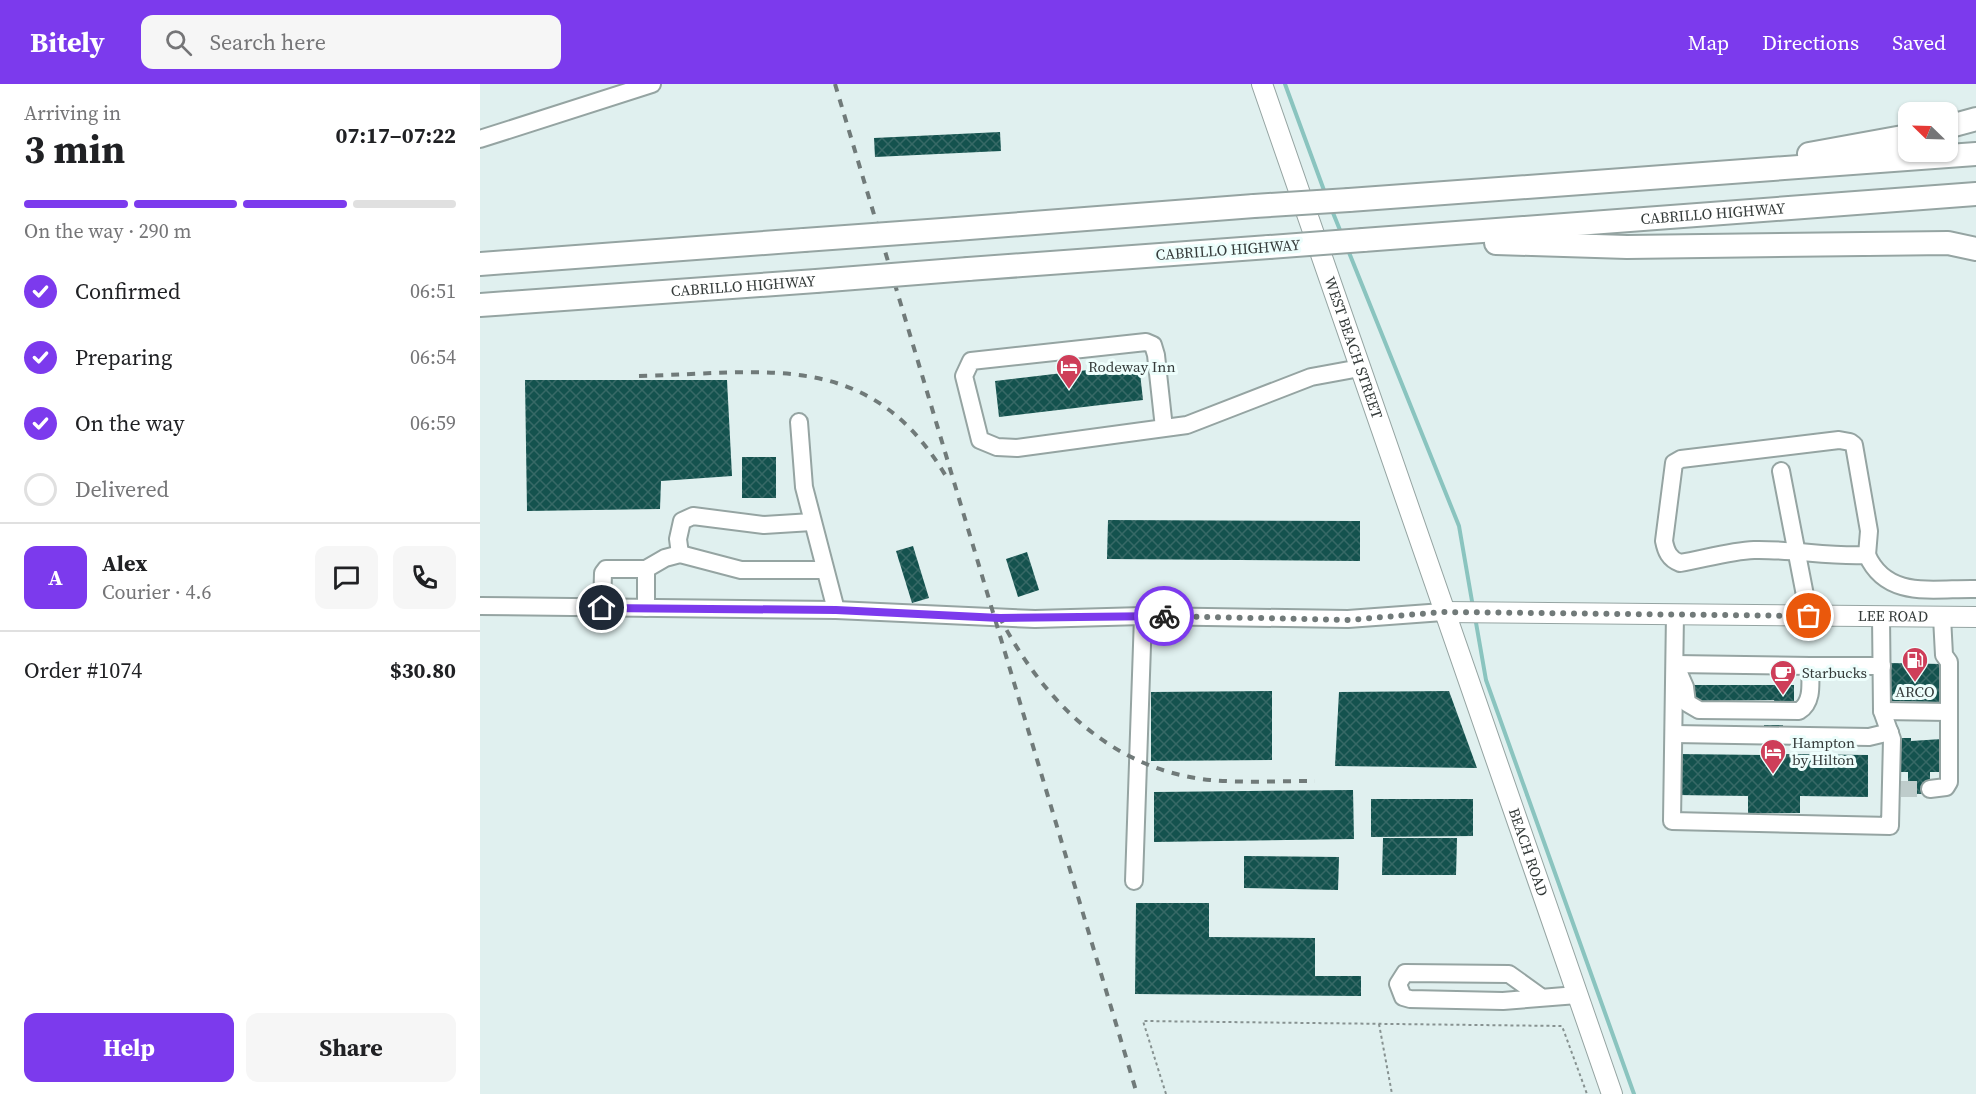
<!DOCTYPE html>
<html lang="en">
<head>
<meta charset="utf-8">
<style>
  body { margin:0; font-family:"Source Serif 4",serif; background:#f6f6f6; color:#202124; height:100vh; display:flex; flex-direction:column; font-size:22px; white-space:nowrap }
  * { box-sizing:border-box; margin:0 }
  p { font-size:20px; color:#757577 }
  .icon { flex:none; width:33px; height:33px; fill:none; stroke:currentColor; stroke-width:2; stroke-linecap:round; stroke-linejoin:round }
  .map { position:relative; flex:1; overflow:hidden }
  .panel { display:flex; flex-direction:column; background:#fff; width:480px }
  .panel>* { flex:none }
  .needle { width:39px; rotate:293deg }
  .tools { position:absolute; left:1418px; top:18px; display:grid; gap:12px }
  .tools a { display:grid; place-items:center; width:60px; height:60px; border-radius:12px; background:#fff; box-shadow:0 2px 4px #0004; font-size:30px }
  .pin { position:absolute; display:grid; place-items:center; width:51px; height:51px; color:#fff; margin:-26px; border:3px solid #fff; border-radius:50%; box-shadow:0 2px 6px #0007 }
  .courier { position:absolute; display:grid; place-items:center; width:60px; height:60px; margin:-30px; border:4px solid #7c3aed; border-radius:50%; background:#fff; color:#222; box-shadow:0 2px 8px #0007 }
  .summary em { font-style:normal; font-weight:700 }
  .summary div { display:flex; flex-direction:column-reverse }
  .summary { display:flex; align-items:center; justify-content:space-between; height:102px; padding:0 24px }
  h1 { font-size:39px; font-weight:700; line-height:45px }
  .bar { display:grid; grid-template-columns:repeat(4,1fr); gap:9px 6px; align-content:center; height:72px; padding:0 24px }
  .bar i { height:8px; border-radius:4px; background:#e0e0e0 }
  .bar .on { background:#7c3aed }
  .bar p { grid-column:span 4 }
  .line { display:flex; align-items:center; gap:15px; padding:0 24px; border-top:2px solid #e0e0e0 }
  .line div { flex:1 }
  .round { display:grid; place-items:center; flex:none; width:63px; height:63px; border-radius:12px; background:#f6f6f6 }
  ol { padding:0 24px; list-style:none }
  li { display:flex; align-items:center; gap:18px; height:66px }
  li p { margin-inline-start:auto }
  li .icon { padding:6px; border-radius:50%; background:#7c3aed; color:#fff; stroke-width:4 }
  li:last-child { color:#757577 }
  li i { width:33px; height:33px; border:3px solid #e0e0e0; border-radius:50% }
  .cta { display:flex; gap:12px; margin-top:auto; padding:12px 24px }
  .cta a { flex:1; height:69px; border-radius:12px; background:#7c3aed; color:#fff; font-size:24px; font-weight:700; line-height:69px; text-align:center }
  .cta a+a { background:#f6f6f6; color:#202124 }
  header { display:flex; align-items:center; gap:36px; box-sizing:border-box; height:84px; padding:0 30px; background:#7c3aed; color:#fff }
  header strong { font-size:28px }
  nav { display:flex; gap:33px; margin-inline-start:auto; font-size:21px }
  .search { width:420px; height:54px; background:#f6f6f6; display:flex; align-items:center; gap:15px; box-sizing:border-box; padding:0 21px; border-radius:12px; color:#757577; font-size:22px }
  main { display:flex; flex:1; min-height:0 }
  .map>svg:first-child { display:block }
</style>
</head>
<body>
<header>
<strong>Bitely</strong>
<div class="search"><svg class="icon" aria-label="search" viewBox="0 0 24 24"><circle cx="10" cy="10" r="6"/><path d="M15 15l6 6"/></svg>Search here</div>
<nav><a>Map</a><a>Directions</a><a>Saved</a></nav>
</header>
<main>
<section class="panel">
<div class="summary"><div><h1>3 min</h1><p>Arriving in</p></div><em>07:17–07:22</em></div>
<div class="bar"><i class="on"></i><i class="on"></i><i class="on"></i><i></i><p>On the way · 290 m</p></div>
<ol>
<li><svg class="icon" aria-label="check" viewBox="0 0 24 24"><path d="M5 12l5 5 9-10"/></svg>Confirmed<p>06:51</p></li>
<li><svg class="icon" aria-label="check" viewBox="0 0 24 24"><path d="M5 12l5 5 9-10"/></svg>Preparing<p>06:54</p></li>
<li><svg class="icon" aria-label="check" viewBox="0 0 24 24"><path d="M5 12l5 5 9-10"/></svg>On the way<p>06:59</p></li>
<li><i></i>Delivered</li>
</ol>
<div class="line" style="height:108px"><b class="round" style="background:#7c3aed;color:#fff">A</b><div><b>Alex</b><p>Courier · 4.6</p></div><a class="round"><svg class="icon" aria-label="chat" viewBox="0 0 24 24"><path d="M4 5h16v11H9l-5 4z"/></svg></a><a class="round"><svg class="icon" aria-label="phone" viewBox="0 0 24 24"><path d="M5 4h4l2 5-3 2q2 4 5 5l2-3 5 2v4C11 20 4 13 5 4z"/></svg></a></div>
<div class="line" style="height:78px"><div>Order #1074</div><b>$30.80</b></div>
<div class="cta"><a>Help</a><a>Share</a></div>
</section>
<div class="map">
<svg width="1496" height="1010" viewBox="0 0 1496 1010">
  <defs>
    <pattern id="building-cross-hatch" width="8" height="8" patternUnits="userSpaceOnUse" patternTransform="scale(1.5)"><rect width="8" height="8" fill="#14524e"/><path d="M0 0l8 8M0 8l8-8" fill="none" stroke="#376966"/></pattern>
  </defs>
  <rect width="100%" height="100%" fill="#e0f0ef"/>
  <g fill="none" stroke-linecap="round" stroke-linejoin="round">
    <g stroke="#8ac4bf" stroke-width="4">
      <polyline points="805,0 845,109"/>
      <polyline points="851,124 862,151"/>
      <polyline points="868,166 979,442 993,523"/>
      <polyline points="995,533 1006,596 1154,1010"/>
    </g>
  </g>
  <g fill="url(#building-cross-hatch)">
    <polygon points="520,48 521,67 395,73 394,54"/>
    <polygon points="659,280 663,316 519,333 515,297"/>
    <polygon points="45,296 247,296 252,392 181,397 180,425 47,427"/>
    <rect x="262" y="373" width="34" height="41"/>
    <polygon points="628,436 880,437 880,477 627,475"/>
    <polygon points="433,462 449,514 432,519 416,467"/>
    <polygon points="547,468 559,506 538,513 526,475"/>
    <polygon points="1409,579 1462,580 1461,618 1408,617"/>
    <polygon points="1214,601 1314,601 1314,623 1296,623 1294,616 1214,617"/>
    <polygon points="792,607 792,676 671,677 671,608"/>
    <polygon points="969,607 997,684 855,682 859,608"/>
    <polygon points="1284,641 1303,641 1303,670 1388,671 1388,713 1320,712 1320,729 1268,729 1268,712 1197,711 1198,670 1284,671"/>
    <polygon points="1420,654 1431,654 1431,657 1462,655 1461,688 1450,688 1450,710 1421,710 1421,698 1428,699 1428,688 1420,688"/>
    <polygon points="873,706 874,755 674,758 674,708"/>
    <polygon points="891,715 993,715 993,752 891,753"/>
    <polygon points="903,754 977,754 976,791 902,791"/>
    <polygon points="764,772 859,773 858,806 764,804"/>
    <polygon points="656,819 729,819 729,853 835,854 835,892 881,892 881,912 655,910"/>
  </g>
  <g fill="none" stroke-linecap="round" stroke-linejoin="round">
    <polyline stroke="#becccb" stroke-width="16" stroke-dasharray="16 8" stroke-linecap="butt" points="1421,705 1450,705"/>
    <g stroke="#95a4a2" stroke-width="20">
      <g id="minor">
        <polyline points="0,55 172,0"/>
        <polyline points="319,338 324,403 356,526"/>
        <polyline points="684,344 676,271 673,261 666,258 491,277 484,292 500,356 517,363 537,364 707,341 831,293 880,284"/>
        <path d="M1359,356L1370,358L1374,361L1389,447L1387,471C1349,473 1312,465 1274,466C1250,467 1224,475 1200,479C1189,475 1186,467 1184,457L1194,379L1201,375Z"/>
        <polyline points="1301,387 1329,532"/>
        <polyline points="200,470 198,455 202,437 213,432 284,441 332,438"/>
        <path d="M1387,471C1407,516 1454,504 1496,505"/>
        <polyline points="0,522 356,526 555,535 663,532 868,535 963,528"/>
        <polyline points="122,524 123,489 126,485 166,485"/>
        <polyline points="166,524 166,485 185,474 200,470 261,486 345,486"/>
        <polyline points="1195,530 1192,737 1410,742 1412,655 1402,627 1401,532"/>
        <path d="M1330,582C1330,597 1334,618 1319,627L1219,626L1207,619L1205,603L1195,580L1330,582H1402"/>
        <polyline points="1402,627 1469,628 1469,578 1464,571 1462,533"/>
        <polyline points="1194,650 1389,653 1410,648"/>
        <polyline points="1450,705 1466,703 1469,698 1469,628"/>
        <polyline points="654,797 663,532"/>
        <polyline points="1061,913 1029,890 925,889 918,900 923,913 930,915 1023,917 1097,911"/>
      </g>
    </g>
    <g stroke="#95a4a2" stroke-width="22">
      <g id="major">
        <path id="s1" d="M782,0L1132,1010"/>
        <path id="s2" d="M963,528L1496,533"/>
      </g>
    </g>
    <g stroke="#95a4a2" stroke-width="26">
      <g id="highway">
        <polyline points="1467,43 1496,35"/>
        <polyline points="1329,70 1428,52"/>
        <polyline points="869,116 1496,70"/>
        <polyline points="476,145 774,122"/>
        <path id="s3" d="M883,156L1496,110"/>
        <polyline points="1016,159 1147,163 1468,159 1496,165"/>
        <polyline points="0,180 324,156"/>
        <polyline points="488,185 789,163"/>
        <path id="s4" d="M0,221L336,197"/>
      </g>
    </g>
    <g stroke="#879291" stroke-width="2" stroke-dasharray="3 3" stroke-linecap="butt">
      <polyline points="899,940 912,1010"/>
      <polyline points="686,1010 663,937 1082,942 1107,1010"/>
    </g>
    <use href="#minor" stroke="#fff" stroke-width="16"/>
    <use href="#major" stroke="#fff" stroke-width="20"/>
    <use href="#highway" stroke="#fff" stroke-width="22"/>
    <g stroke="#707a79" stroke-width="4" stroke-dasharray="8 8" stroke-linecap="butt">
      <polyline points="355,0 657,1010"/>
      <path d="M159,292C287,289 391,264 467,394"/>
      <path d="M519,532C563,617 632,686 730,696C764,699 800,697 835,697"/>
    </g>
    <g stroke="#95a4a2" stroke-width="26" stroke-linecap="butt">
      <g id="highway-bridge">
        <polyline points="774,122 869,116"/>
        <polyline points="324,156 476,145"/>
        <polyline points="789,163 883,156"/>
        <polyline points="336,197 488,185"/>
      </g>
    </g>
    <use href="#highway-bridge" stroke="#fff" stroke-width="22"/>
  </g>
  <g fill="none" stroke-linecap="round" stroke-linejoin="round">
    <polyline stroke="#717a79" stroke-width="6" stroke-dasharray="0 10.8" points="684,532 868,536 963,528 1329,532"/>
    <polyline stroke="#7c3aed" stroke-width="8" points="122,524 356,526 520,534 684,532"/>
  </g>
  <defs>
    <g id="hotel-pin" transform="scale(1.35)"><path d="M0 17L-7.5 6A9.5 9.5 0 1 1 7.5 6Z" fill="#ce3e59" stroke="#edfefc"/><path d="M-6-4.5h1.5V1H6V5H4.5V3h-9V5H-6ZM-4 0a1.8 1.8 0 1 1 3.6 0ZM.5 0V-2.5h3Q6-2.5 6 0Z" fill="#fff"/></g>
    <g id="fuel-pin" transform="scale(1.35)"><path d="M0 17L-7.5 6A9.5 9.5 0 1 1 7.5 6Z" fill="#ce3e59" stroke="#edfefc"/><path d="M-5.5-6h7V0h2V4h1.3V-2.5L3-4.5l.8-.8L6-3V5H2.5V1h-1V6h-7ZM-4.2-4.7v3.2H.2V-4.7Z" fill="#fff"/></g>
    <g id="cafe-pin" transform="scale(1.35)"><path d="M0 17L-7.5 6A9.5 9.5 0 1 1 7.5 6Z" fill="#ce3e59" stroke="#edfefc"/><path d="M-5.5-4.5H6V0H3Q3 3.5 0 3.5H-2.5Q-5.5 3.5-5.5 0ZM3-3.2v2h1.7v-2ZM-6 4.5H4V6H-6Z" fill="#fff"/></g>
  </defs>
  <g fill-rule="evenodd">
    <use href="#hotel-pin" x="589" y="283"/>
    <use href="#fuel-pin" x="1435" y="576"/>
    <use href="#cafe-pin" x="1303" y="589"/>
    <use href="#hotel-pin" x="1293" y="668"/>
  </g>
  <g text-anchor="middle" stroke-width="6" stroke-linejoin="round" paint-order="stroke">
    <g font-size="15" fill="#353b3a" stroke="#edfefc">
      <text dy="5" stroke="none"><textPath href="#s3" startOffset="351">CABRILLO HIGHWAY</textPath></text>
      <text transform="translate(748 166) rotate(-4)" y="5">CABRILLO HIGHWAY</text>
      <text dy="5" stroke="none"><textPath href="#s4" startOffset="264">CABRILLO HIGHWAY</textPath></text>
      <text dy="5" stroke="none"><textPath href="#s1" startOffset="279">WEST BEACH STREET</textPath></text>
      <text dy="5" stroke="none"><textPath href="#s2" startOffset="450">LEE ROAD</textPath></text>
      <text dy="5" stroke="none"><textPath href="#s1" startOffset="813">BEACH ROAD</textPath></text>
    </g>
    <g font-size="15" fill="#353b3a" stroke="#edfefc" text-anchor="start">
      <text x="608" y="288">Rodeway Inn</text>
      <text x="1322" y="594">Starbucks</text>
      <text x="1435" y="613" text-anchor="middle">ARCO</text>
      <text x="1312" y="664">Hampton<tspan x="1312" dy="17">by Hilton</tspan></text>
    </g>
  </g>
</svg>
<div class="tools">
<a><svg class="needle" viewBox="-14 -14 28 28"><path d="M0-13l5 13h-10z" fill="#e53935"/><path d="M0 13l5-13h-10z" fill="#757577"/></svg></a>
</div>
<div class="pin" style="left:1329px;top:532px;background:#ea580c"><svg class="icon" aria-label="bag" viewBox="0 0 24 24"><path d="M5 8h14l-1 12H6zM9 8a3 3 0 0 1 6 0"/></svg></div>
<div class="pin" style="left:122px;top:524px;background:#1f2937"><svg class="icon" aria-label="home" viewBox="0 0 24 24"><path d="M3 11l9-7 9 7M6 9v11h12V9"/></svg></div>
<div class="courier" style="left:684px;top:532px"><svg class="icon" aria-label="bike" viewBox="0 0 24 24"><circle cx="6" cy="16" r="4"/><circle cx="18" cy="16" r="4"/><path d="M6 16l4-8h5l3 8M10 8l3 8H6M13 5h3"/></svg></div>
</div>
</main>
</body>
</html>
